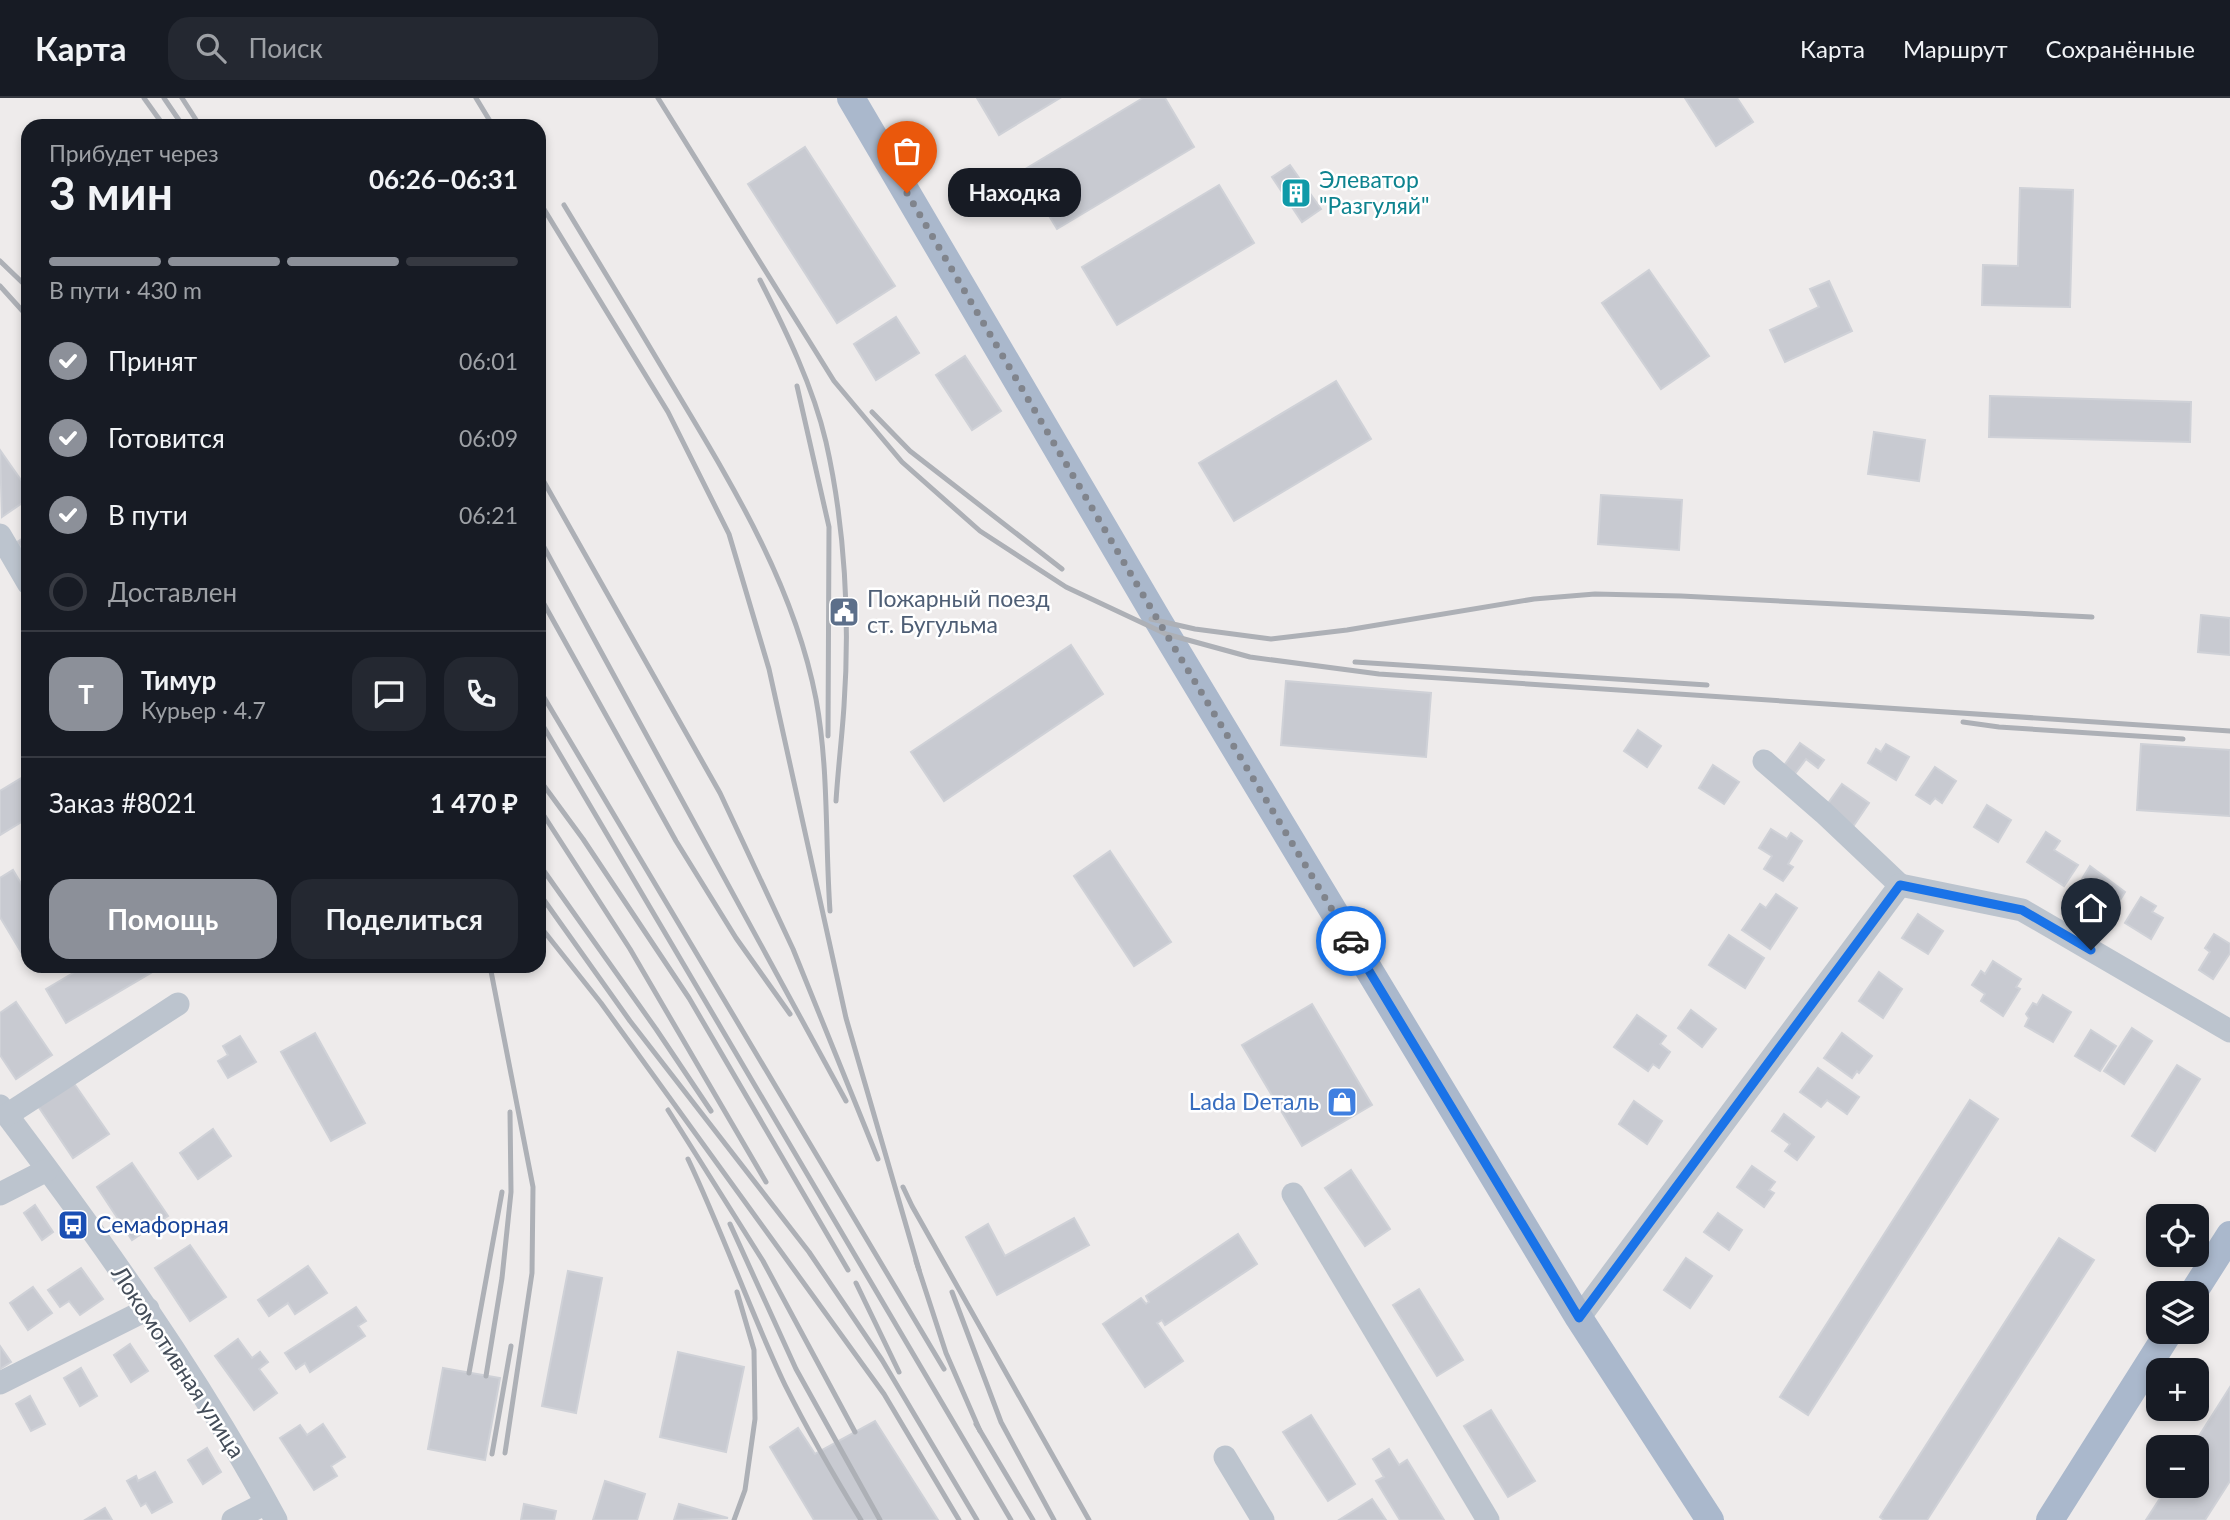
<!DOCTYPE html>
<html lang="ru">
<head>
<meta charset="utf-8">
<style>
  body { margin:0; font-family:Lato,sans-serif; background:#242831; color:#f1f3f6; height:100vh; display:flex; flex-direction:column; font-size:26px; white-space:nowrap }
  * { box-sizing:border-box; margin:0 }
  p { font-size:23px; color:#9ea1a6 }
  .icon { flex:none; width:38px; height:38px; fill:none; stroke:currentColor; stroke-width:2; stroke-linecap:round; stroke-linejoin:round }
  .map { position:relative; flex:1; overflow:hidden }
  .panel { position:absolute; left:21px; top:21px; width:525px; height:854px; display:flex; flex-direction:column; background:#171b24; border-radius:21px; box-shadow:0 4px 10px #0003 }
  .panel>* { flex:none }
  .buttons { position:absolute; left:2146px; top:1106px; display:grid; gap:14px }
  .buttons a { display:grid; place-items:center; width:63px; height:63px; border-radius:14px; background:#171b24; box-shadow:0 4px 10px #0003; font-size:35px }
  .pin { position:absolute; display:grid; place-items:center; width:60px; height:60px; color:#fff; margin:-72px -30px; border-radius:50% 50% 50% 0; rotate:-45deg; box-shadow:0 0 7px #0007 }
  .pin .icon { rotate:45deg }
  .courier { position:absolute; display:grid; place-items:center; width:70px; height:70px; margin:-35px; border:5px solid #1a73e8; border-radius:50%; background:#fff; color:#222; box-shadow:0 2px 9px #0007 }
  .bubble { position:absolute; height:49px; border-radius:21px; background:#171b24; box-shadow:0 4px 10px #0003; font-size:23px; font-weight:700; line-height:49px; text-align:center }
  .overview em { font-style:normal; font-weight:700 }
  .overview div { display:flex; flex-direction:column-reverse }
  .overview { display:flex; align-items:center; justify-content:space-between; height:119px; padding:0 28px }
  h1 { font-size:46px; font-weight:700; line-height:52px }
  .bar { display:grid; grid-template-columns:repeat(4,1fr); gap:10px 7px; align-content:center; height:84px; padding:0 28px }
  .bar i { height:9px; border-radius:5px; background:#363941 }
  .bar .on { background:#8c9099 }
  .bar p { grid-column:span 4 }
  .line { display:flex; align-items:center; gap:18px; padding:0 28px; border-top:2px solid #363941 }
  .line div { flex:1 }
  .round { display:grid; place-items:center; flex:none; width:74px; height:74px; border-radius:21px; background:#242831 }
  ol { padding:0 28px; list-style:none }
  li { display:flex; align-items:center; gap:21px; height:77px }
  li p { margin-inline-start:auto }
  li .icon { padding:7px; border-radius:50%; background:#8c9099; color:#fff; stroke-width:4 }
  li:last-child { color:#9ea1a6 }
  li i { width:38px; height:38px; border:4px solid #363941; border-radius:50% }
  .cta { display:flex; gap:14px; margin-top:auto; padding:14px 28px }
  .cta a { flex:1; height:80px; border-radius:21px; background:#8c9099; color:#fff; font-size:28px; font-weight:700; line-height:80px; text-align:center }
  .cta a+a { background:#242831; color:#f1f3f6 }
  header { display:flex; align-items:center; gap:42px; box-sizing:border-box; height:98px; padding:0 35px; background:#171b24; border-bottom:2px solid #363941 }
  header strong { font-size:33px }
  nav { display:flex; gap:38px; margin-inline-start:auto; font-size:24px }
  .search { width:490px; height:63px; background:#242831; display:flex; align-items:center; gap:18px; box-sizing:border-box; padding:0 24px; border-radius:21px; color:#9ea1a6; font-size:26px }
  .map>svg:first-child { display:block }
</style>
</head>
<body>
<header>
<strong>Карта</strong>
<div class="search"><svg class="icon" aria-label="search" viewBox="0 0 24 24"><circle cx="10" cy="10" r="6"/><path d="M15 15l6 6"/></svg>Поиск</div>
<nav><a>Карта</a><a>Маршрут</a><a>Сохранённые</a></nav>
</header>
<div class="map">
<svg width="2230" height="1422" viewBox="0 0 2230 1422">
  <rect width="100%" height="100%" fill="#eeebeb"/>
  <g fill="#c8cad1" stroke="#cfd1d7" stroke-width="2">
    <polygon points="977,0 1060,0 999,37"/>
    <polygon points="1143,0 1165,0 1194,49 1057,131 1022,73"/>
    <polygon points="1685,0 1737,0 1753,24 1716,48"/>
    <polygon points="805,49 895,188 837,225 748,86"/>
    <polygon points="1290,67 1321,111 1302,124 1272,79"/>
    <polygon points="1219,87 1254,145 1117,227 1082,169"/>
    <polygon points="2020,90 2073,92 2070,209 1982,207 1983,167 2018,168"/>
    <polygon points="1649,172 1709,258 1661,291 1602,205"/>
    <polygon points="1829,183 1852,233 1785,264 1770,232 1819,209 1810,191"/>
    <polygon points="896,219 919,255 876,282 854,246"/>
    <polygon points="965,258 1001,313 972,332 936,277"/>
    <polygon points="1336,283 1371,341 1234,423 1199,365"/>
    <polygon points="1990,298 2191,304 2190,344 1989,339"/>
    <polygon points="1874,334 1925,342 1919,383 1868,376"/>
    <polygon points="0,352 28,392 28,401 2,419"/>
    <polygon points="1601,397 1682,402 1679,452 1598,446"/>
    <polygon points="28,437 28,461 17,444"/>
    <polygon points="2201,517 2230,520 2230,557 2198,554"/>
    <polygon points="1071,547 1103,596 944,703 911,654"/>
    <polygon points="1286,583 1431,595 1426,659 1281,647"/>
    <polygon points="1638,632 1661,648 1647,669 1624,653"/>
    <polygon points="1800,645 1824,662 1818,670 1806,661 1794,677 1783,669"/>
    <polygon points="1886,646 1909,659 1896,682 1868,665 1876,651 1881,654"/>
    <polygon points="2141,646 2230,652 2230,718 2137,712"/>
    <polygon points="1713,667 1739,684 1724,706 1699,690"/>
    <polygon points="1935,669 1956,683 1942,705 1935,700 1930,706 1916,697"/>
    <polygon points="28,676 28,720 0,737 0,693"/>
    <polygon points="1842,686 1869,705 1852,730 1824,711"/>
    <polygon points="1987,707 2011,722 1998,744 1974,729"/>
    <polygon points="1771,731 1787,741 1791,735 1802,743 1788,766 1793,769 1783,783 1764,771 1772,758 1759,750"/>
    <polygon points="2046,734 2060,743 2054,752 2078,767 2064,788 2027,764"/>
    <polygon points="1110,753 1171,844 1134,868 1074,778"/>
    <polygon points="2090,768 2125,794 2110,818 2074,794"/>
    <polygon points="13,772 28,797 28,856 24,859 0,819 0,780"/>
    <polygon points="1776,796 1797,810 1770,851 1742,832 1760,806 1766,810"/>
    <polygon points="2141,799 2156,808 2152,814 2163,820 2151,841 2125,825"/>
    <polygon points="1918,816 1943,833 1928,856 1902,840"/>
    <polygon points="2214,836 2230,846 2230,855 2213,881 2199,872 2210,854 2205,850"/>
    <polygon points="1729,837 1764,860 1745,890 1709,867"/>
    <polygon points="1993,863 2021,881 2016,889 2020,891 2003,918 1981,903 1985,896 1972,887 1981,873 1985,876"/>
    <polygon points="85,868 158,868 159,870 66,925 46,891"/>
    <polygon points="1879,874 1902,891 1883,920 1859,903"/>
    <polygon points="2043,897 2071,914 2053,944 2025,928 2029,920 2026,916 2033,905 2037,907"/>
    <polygon points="16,904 52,957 16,981 0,957 0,915"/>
    <polygon points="1312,906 1372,1007 1302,1048 1242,947"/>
    <polygon points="1691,912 1716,931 1702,949 1678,930"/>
    <polygon points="1637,917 1666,938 1660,946 1670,954 1659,970 1653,966 1648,973 1614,949"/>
    <polygon points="2132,930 2152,943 2124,986 2104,973"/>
    <polygon points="2091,932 2116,948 2100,973 2075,958"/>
    <polygon points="315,935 365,1025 331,1043 281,954"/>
    <polygon points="1842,935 1872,958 1859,975 1857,973 1852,980 1824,960"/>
    <polygon points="240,938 256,964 228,980 218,963 228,957 223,948"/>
    <polygon points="2177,967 2200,981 2155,1053 2132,1038"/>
    <polygon points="1818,970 1859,999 1847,1016 1827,1002 1821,1009 1800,994"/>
    <polygon points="73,984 109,1036 73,1060 38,1008"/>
    <polygon points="1970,1002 1998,1021 1808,1317 1780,1299"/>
    <polygon points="1634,1003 1662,1023 1647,1046 1619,1026"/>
    <polygon points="1784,1016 1814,1039 1797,1062 1785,1053 1790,1046 1772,1033"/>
    <polygon points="213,1031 231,1058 198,1081 180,1055"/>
    <polygon points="132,1065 168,1118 132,1142 97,1089"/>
    <polygon points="1752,1068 1775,1084 1769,1092 1774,1095 1764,1109 1737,1089"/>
    <polygon points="1351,1072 1390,1131 1365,1148 1325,1090"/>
    <polygon points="35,1107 53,1134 42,1142 24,1115"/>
    <polygon points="1718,1115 1742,1132 1729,1152 1704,1134"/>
    <polygon points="1074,1120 1089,1147 997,1197 966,1139 988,1126 1005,1158"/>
    <polygon points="1238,1136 1257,1166 1165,1227 1162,1222 1157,1225 1183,1263 1145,1289 1103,1226 1141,1200 1146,1206 1149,1204 1146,1198"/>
    <polygon points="2059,1140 2094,1162 1927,1422 1884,1422 1880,1419"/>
    <polygon points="190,1147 226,1199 190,1223 155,1170"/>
    <polygon points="1686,1160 1712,1178 1690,1210 1664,1192"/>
    <polygon points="308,1168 327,1195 295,1216 288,1205 269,1218 258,1202"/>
    <polygon points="81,1170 103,1201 80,1217 69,1203 60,1209 48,1192"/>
    <polygon points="568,1173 602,1180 576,1315 542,1308"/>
    <polygon points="33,1189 52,1215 28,1232 10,1205"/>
    <polygon points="1419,1191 1463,1262 1437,1278 1393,1207"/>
    <polygon points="356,1209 366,1223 358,1228 365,1238 310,1274 305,1265 296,1271 285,1255"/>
    <polygon points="238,1241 252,1260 260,1254 268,1264 259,1271 277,1295 254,1312 215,1258"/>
    <polygon points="130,1246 148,1273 131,1284 114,1257"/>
    <polygon points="0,1248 11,1264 0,1271"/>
    <polygon points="678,1254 744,1269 726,1354 660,1339"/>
    <polygon points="81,1270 97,1298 80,1308 64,1280"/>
    <polygon points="443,1270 500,1280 485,1362 428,1351"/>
    <polygon points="2230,1289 2230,1383 2205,1422 2146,1422 2168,1388 2196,1388 2196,1349 2192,1349"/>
    <polygon points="30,1298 45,1326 31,1333 16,1306"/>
    <polygon points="1491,1312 1535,1383 1508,1399 1464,1328"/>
    <polygon points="1311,1317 1355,1386 1328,1403 1283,1334"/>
    <polygon points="875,1323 938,1422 814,1422 770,1349 798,1330 815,1356"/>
    <polygon points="323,1326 345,1359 331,1368 337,1378 314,1392 280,1340 300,1327 307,1337"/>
    <polygon points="207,1350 221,1374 203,1386 188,1362"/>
    <polygon points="1389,1351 1399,1367 1407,1362 1444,1422 1400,1422 1376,1383 1384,1379 1373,1361"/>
    <polygon points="155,1374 172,1404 152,1415 146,1405 141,1408 127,1383 136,1378 138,1383"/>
    <polygon points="605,1383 645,1396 637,1422 593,1422"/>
    <polygon points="1372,1401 1386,1422 1339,1422"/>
    <polygon points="524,1406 556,1413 554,1422 521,1422"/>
    <polygon points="679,1406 728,1420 674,1422"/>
    <polygon points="105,1410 112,1422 85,1422"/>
  </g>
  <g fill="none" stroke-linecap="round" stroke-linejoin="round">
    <g stroke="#bcc4ce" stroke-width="23">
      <polyline points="0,437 28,485"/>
      <polyline points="1764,663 1824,715 1900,787"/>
      <polyline points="1900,787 2022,812 2230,933"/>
      <path d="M0,1008C100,1140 197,1276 276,1422"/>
      <polyline points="7,1017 178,906"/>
      <polyline points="0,1096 47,1072"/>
      <polyline points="1293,1096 1488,1422"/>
      <polyline points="1579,1220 1900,787"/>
      <polyline points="0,1285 148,1211"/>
      <polyline points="1225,1359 1263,1422"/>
      <polyline points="233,1422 266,1405"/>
    </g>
    <g stroke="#aab8cc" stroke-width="28">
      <polyline points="851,0 1159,524 1579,1220 1710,1422"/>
      <polyline points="2193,1195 2230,1137"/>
      <polyline points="2050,1422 2169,1234"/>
    </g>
    <g stroke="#adb0b6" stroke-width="5">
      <polyline points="144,0 164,28"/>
      <polyline points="164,0 183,28"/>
      <polyline points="182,0 200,28"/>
      <polyline points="476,0 493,28"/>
      <polyline points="658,0 834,283 902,364 980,433 1066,489 1166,536 1250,559 1379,576 2230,633"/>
      <polyline points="539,103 668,314 729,436 769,571 846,920 919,1172"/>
      <path d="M564,107C603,171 641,234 679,298C736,393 795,491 816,601C829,672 825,742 830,813"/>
      <polyline points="0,163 28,190"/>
      <path d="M760,182C786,233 813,288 826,344C845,428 850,522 844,608C842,639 838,671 836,703"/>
      <polyline points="0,188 28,219"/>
      <polyline points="797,288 829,429 828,638"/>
      <polyline points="872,314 910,353 1062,471"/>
      <polyline points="539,375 720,695 793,851 878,1061"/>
      <polyline points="539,440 846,1003"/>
      <polyline points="539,497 676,743 736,840 790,916"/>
      <polyline points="1151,521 1195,531 1271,541 1347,532 1534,501 1595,496 1681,498 2092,519"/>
      <polyline points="1355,564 1707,587"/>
      <polyline points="539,591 944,1271"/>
      <polyline points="539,621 1011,1422"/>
      <polyline points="1963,624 1999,629 2183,641"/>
      <polyline points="539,681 583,741 689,900 848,1172"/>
      <polyline points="539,710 630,851 766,1084"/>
      <polyline points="539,766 656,931 711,1013"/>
      <polyline points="539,795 630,923 809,1154 882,1262 977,1422"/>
      <polyline points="539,827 601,905 884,1296 959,1422"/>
      <polyline points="490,868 533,1089 532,1175 505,1355"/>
      <polyline points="668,1012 763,1163 855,1334"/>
      <path d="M688,1061C723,1135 750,1213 785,1287C808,1333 834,1378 861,1422"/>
      <polyline points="903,1089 912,1108 1089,1422"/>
      <polyline points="730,1126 796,1271 880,1422"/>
      <polyline points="916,1163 946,1255 980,1333"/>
      <polyline points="856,1185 899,1274"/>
      <polyline points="952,1194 1001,1324 1054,1422"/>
      <polyline points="469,1275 502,1094"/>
      <polyline points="486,1278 502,1180 511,1094 510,1014"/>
      <polyline points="976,1326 1033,1422"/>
      <polyline points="492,1356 511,1248"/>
      <polyline points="734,1422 745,1392 755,1321 754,1252 737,1194"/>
    </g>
  </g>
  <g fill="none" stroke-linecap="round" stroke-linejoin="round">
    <polyline stroke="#80848c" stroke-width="7" stroke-dasharray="0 12.6" points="907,95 1159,524 1351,843"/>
    <polyline stroke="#1a73e8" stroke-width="9" points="1351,843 1579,1220 1900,787 2022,812 2091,852"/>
  </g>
  <defs>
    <g id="building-square" transform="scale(1.575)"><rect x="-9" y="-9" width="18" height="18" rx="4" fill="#0f9aa8" stroke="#fff"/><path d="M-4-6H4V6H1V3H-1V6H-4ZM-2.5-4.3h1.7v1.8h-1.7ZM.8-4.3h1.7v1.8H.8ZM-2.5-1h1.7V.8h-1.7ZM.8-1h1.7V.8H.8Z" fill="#fff"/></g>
    <g id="civic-square" transform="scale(1.575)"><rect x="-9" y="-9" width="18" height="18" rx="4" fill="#5c6f8a" stroke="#fff"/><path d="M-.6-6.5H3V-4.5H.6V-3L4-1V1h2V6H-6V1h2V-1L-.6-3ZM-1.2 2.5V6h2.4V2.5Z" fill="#fff"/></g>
    <g id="shop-square" transform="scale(1.575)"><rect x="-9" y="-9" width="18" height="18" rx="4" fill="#3f7fe0" stroke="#fff"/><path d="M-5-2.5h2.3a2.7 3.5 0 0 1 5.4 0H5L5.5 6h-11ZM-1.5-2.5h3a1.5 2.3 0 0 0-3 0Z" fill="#fff"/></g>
    <g id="bus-square" transform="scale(1.575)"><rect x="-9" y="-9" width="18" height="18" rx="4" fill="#1a4fb4" stroke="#fff"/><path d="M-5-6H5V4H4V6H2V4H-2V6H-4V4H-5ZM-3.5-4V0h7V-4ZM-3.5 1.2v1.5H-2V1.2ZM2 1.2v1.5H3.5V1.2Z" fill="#fff"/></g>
  </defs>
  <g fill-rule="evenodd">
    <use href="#building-square" x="1296" y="95"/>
    <use href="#civic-square" x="844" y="514"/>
    <use href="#shop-square" x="1342" y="1004"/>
    <use href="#bus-square" x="73" y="1127"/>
  </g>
  <g text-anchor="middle" stroke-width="5" stroke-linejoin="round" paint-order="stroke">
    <g font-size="23" fill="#0d838f" stroke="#fff" text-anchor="start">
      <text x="1319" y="90">Элеватор<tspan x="1319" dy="26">"Разгуляй"</tspan></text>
    </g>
    <g font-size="23" fill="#4e5e75" stroke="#fff" text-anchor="start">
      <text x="867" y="509">Пожарный поезд<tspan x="867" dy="26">ст. Бугульма</tspan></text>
    </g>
    <g font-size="23" fill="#366cbe" stroke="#fff" text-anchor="end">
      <text x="1319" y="1012">Lada Dеталь</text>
    </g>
    <g font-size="23" fill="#164399" stroke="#fff" text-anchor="start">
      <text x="96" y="1135">Семафорная</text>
    </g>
    <g font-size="23" fill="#444d59" stroke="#fff">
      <text transform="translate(178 1264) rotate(57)" y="8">Локомотивная улица</text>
    </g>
  </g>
</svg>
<div class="buttons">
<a><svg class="icon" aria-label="locate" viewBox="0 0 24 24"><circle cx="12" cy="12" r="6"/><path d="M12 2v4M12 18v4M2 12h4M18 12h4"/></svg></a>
<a><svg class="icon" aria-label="layers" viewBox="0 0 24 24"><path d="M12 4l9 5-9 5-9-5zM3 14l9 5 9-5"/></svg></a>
<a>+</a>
<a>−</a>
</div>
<div class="pin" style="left:907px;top:95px;background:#ea580c"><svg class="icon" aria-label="bag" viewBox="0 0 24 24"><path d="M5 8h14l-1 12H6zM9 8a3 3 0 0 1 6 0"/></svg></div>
<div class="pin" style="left:2091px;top:852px;background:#1f2937"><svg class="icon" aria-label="home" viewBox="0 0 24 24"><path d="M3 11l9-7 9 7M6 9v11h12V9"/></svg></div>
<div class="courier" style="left:1351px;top:843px"><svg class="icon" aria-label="car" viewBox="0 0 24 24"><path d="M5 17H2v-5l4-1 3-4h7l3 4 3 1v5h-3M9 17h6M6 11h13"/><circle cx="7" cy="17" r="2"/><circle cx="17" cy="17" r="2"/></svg></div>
<div class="bubble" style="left:948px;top:70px;width:133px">Находка</div>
<section class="panel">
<div class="overview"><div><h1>3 мин</h1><p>Прибудет через</p></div><em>06:26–06:31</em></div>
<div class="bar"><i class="on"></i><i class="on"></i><i class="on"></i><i></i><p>В пути · 430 m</p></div>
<ol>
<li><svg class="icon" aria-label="check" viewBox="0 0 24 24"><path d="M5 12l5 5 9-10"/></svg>Принят<p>06:01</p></li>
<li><svg class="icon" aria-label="check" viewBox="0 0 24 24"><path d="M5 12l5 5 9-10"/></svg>Готовится<p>06:09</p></li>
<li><svg class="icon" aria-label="check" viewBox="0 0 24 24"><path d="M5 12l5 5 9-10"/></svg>В пути<p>06:21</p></li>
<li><i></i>Доставлен</li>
</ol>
<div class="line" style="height:126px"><b class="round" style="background:#8c9099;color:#fff">Т</b><div><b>Тимур</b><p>Курьер · 4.7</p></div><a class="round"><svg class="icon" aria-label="chat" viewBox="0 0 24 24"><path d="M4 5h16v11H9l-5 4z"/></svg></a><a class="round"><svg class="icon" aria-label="phone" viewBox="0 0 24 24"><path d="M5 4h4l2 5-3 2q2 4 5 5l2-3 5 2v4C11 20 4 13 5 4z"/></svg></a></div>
<div class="line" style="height:91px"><div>Заказ #8021</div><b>1 470 ₽</b></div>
<div class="cta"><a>Помощь</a><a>Поделиться</a></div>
</section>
</div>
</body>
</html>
